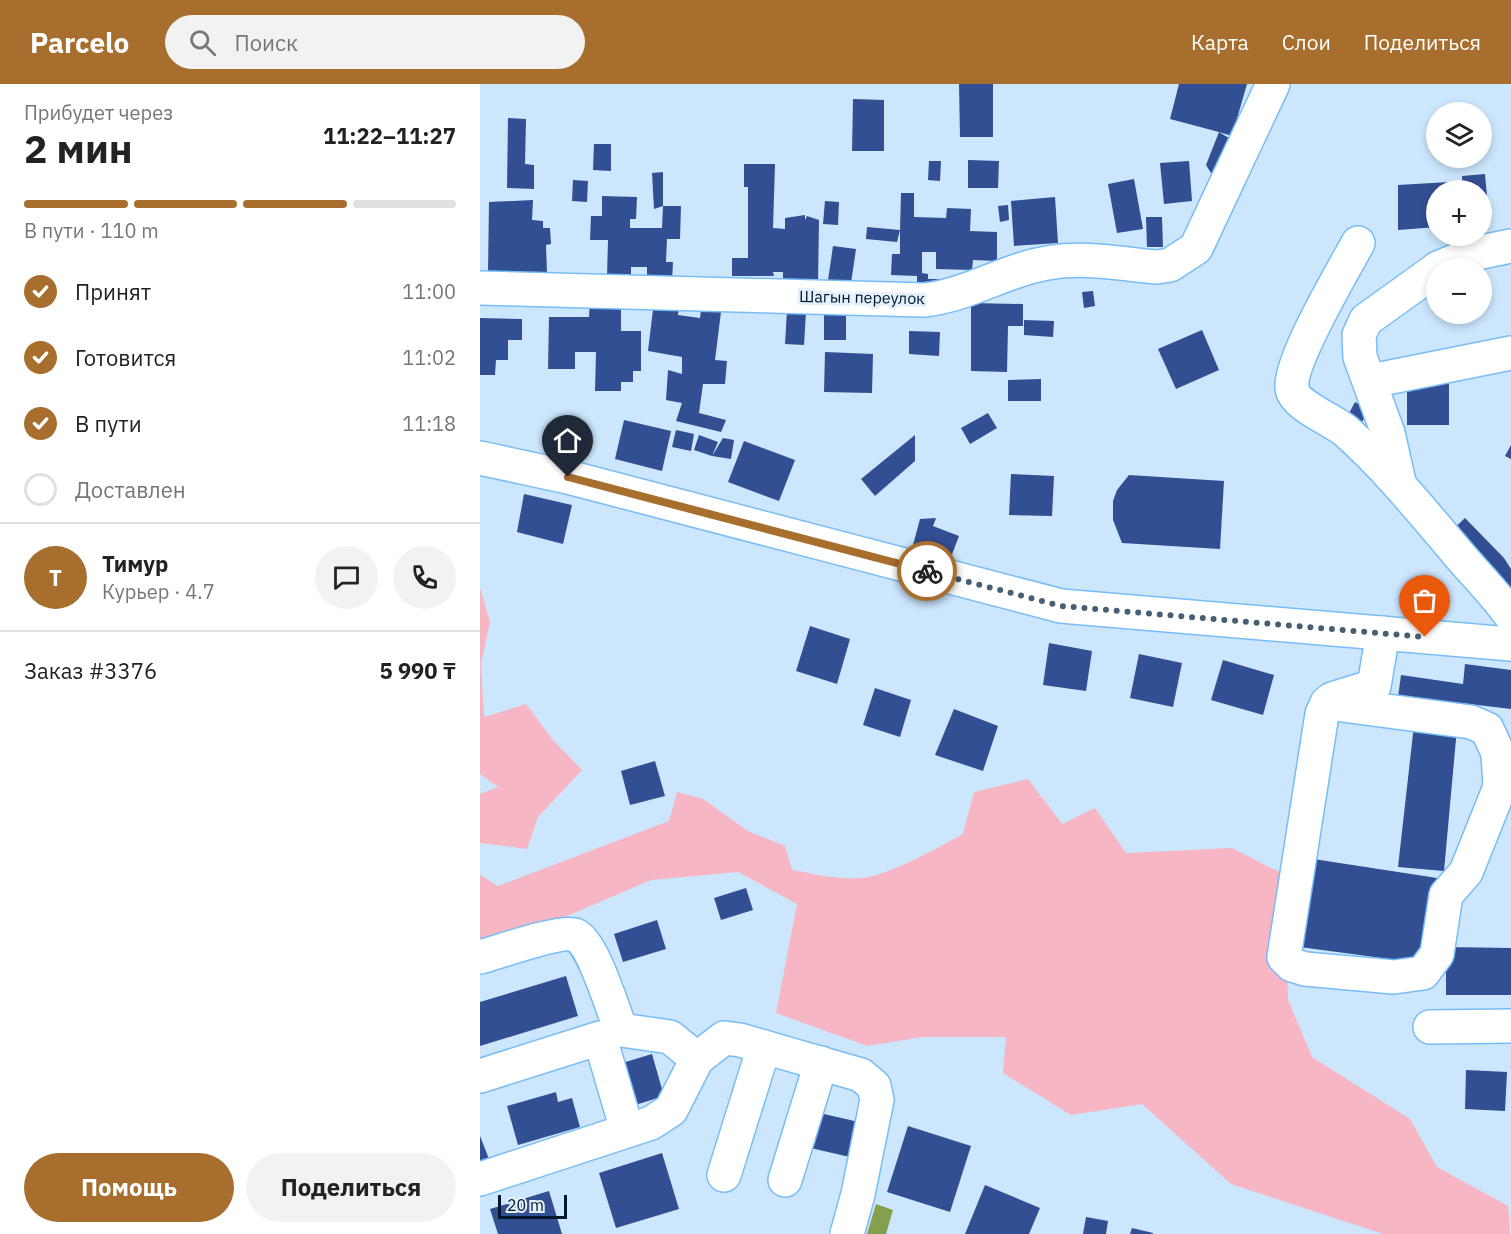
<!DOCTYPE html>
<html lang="ru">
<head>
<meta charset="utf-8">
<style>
  body { margin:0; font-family:"IBM Plex Sans",sans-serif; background:#f2f2f2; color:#222; height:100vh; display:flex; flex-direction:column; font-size:22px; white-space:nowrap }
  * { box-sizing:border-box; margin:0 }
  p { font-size:20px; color:#767676 }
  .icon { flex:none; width:33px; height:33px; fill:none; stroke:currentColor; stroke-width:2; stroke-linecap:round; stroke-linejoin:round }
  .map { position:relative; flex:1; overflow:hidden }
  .drawer { display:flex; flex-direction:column; background:#fff; width:480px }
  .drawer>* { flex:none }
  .fabs { position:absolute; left:946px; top:18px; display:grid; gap:12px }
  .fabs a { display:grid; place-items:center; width:66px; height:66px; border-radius:50%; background:#fff; box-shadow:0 3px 9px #0003; font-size:30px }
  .scale { position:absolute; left:18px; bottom:15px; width:69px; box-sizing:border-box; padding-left:6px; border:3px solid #00162b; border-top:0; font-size:16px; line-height:21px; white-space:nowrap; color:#00162b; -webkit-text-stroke:4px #e4f1fd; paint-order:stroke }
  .pin { position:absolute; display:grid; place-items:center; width:51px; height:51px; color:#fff; margin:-62px -26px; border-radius:50% 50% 50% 0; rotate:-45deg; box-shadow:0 0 6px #0007 }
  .pin .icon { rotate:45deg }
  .courier { position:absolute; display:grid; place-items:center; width:60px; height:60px; margin:-30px; border:4px solid #a86e2e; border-radius:50%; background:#fff; color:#222; box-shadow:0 2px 8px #0007 }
  .overview em { font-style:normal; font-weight:800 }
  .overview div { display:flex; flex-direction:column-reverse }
  .overview { display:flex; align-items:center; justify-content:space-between; height:102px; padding:0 24px }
  h1 { font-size:39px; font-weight:800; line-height:45px }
  .bar { display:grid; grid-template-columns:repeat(4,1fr); gap:9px 6px; align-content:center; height:72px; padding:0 24px }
  .bar i { height:8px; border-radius:4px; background:#e0e0e0 }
  .bar .selected { background:#a86e2e }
  .bar p { grid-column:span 4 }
  .line { display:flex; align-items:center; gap:15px; padding:0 24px; border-top:2px solid #e0e0e0 }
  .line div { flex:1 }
  .round { display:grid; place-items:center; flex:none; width:63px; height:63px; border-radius:32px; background:#f2f2f2 }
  ol { padding:0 24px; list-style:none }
  li { display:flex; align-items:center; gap:18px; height:66px }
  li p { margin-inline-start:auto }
  li .icon { padding:6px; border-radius:50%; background:#a86e2e; color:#fff; stroke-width:4 }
  li:last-child { color:#767676 }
  li i { width:33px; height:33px; border:3px solid #e0e0e0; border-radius:50% }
  .button { display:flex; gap:12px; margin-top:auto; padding:12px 24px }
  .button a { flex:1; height:69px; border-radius:36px; background:#a86e2e; color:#fff; font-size:24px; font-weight:800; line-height:69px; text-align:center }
  .button a+a { background:#f2f2f2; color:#222 }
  header { display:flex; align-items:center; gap:36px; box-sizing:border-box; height:84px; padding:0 30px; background:#a86e2e; color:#fff }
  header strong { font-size:28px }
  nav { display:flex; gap:33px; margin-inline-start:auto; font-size:21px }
  .search { width:420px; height:54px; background:#f2f2f2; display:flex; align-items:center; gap:15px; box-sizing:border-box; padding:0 21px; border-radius:33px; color:#767676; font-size:22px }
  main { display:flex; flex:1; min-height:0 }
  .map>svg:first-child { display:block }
</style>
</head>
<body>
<header>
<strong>Parcelo</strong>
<div class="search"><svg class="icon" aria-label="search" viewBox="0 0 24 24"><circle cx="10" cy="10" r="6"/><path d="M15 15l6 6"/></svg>Поиск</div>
<nav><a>Карта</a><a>Слои</a><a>Поделиться</a></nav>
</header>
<main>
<section class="drawer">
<div class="overview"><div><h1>2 мин</h1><p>Прибудет через</p></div><em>11:22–11:27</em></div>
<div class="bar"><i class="selected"></i><i class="selected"></i><i class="selected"></i><i></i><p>В пути · 110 m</p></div>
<ol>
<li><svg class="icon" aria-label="check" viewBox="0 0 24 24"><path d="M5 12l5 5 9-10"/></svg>Принят<p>11:00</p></li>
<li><svg class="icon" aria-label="check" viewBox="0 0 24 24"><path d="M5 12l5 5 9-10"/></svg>Готовится<p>11:02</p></li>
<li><svg class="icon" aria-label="check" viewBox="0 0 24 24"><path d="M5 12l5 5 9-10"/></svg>В пути<p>11:18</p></li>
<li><i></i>Доставлен</li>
</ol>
<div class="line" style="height:108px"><b class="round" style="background:#a86e2e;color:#fff">Т</b><div><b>Тимур</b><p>Курьер · 4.7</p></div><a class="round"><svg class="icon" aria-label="chat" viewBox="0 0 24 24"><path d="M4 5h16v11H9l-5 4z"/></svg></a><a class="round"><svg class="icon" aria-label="phone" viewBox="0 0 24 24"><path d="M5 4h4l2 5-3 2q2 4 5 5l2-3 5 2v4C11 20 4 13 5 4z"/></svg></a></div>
<div class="line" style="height:78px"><div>Заказ #3376</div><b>5 990 ₸</b></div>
<div class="button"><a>Помощь</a><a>Поделиться</a></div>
</section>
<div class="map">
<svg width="1031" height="1150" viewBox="0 0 1031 1150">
  <rect width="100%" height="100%" fill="#cbe6fd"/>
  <g fill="#f6b6c3">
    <polygon points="0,504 10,538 1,579 4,633 46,620 72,655 102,686 58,733 47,765 0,759 0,710 18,703 0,690"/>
    <path d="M548,695L582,740L615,724L646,769L752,764L803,790L808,916L832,973L930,1035L957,1083L1028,1122L1030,1150H903L751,1100L662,1020L591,1031L523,989L526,953H443L387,962L296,929L317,820L258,788L171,796L80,835L0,862V791L18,802L189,737L197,708L223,715L268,747L305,762L312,786C335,790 358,796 381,794C406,793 459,763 483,750L494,708Z"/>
  </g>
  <polygon fill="#84a04c" points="396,1120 413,1126 406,1150 387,1150"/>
  <g fill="#334f93">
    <polygon points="479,0 513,0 513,53 480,53"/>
    <polygon points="699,0 767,0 752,52 739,48 752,56 736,97 726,81 739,48 690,35"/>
    <polygon points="373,15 404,16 404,67 372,67"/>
    <polygon points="28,34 46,35 45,80 54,81 54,105 27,104"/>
    <polygon points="114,60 131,60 131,87 113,86"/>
    <polygon points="488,76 519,77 518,104 488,104"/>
    <polygon points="449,77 461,77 460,97 448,96"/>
    <polygon points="709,77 712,117 684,120 680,79"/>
    <polygon points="264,80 295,80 293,144 305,145 305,134 325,131 325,136 327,132 339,136 338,201 303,201 303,188 293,188 294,192 252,192 252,174 268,174 268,103 264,103"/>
    <polygon points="183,88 183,122 174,125 172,89"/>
    <polygon points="1005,90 1009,134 1002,134 1002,106 983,106 982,92"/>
    <polygon points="654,95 663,145 637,149 628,100"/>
    <polygon points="93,96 108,97 107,118 92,117"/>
    <polygon points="969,98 969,106 957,106 957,143 918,146 918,101"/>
    <polygon points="421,109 434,109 434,133 466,134 467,124 491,125 490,147 517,148 517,177 493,176 492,186 456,185 456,168 442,168 442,189 448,190 448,195 462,195 462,206 437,206 437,192 411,191 412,170 420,170 420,146 417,158 386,155 387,143 420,146"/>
    <polygon points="122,112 157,113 156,135 150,135 150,144 182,144 183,122 201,122 200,155 187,155 186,178 193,178 192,197 167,197 167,183 151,183 151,193 127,193 128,156 110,156 111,132 122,132"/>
    <polygon points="575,113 578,159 534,162 531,117"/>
    <polygon points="53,116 52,136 63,137 63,144 70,144 71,160 66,161 67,188 8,188 9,118"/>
    <polygon points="345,117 359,118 358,141 343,140"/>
    <polygon points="528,121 529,136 520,138 518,122"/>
    <polygon points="666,133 682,133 683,163 667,163"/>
    <polygon points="353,162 376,165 370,206 347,203"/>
    <polygon points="613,207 615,222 604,224 602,208"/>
    <polygon points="110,215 141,215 141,247 161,247 161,287 153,287 153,298 141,298 141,307 115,307 116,268 95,268 95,285 68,285 69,233 109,233"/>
    <polygon points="174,217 199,219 198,231 220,234 221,226 241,228 235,276 247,277 245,300 223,300 219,329 246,336 241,348 196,337 202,319 186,316 188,286 202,290 202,273 168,267"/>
    <polygon points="491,219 543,220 543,242 528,242 527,288 491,287"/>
    <polygon points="307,227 326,228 324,261 305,260"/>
    <rect x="344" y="227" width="22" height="29"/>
    <polygon points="0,234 42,235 42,256 28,256 28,276 16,276 15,291 0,291"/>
    <polygon points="544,236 574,237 573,253 544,251"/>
    <polygon points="722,246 739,286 696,305 678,265"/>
    <polygon points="429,247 460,248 459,272 429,270"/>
    <polygon points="345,268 393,270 392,309 344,308"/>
    <polygon points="561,295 561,317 528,317 528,296"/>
    <rect x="927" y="300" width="42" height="41"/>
    <polygon points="875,318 889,325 880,342 866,335"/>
    <polygon points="508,329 517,344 490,360 481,344"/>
    <polygon points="144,336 191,347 182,387 135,375"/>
    <polygon points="196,346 214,350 211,367 192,363"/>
    <polygon points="219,351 238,358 232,372 243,354 254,356 251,375 232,372 214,366"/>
    <polygon points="435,351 435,377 395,412 381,395"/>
    <polygon points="264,357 315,376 299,417 248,398"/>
    <polygon points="1031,361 1031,375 1025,372"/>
    <polygon points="531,390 574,392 572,432 529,431"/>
    <polygon points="649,391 744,397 740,465 642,459 633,436 633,417 637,406"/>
    <polygon points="44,410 92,421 83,460 37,448"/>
    <polygon points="456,434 453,442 479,452 471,473 433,461 440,435"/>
    <polygon points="985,434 1024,474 1031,485 1031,524 969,449"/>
    <polygon points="330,542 370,555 357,600 316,587"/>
    <polygon points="569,559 612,567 606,607 563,601"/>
    <polygon points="659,570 702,579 693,623 650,614"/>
    <polygon points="743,576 794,591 783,631 731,616"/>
    <polygon points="985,580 1031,586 1031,625 981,619 979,637 916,628 921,591 983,600"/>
    <polygon points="395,604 431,616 420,653 383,641"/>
    <polygon points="474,625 518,642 503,687 455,671"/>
    <polygon points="934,641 977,644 964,787 918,783"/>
    <polygon points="175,677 185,712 150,721 141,687"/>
    <polygon points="827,774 957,794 947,880 812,862"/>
    <polygon points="266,804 273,826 241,836 234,814"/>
    <polygon points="177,836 186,865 143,878 134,850"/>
    <polygon points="966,863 1031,864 1031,911 966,911"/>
    <polygon points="86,892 98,932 0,962 0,918"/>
    <polygon points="172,970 184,1012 152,1022 139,980"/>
    <polygon points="986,986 1027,988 1025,1027 985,1025"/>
    <polygon points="76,1008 78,1018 92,1014 100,1043 38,1061 27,1022"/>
    <polygon points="331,1027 383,1039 374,1074 322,1062"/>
    <polygon points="428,1042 491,1062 470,1128 407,1108"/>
    <polygon points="0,1052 9,1075 0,1078"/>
    <polygon points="182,1069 199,1125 136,1144 119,1089"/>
    <polygon points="505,1101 560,1124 549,1150 485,1150"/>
    <polygon points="69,1107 82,1150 18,1150 10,1125"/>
    <polygon points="606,1133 628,1137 626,1150 603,1150"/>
    <polygon points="652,1144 673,1149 673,1150 650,1150"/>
  </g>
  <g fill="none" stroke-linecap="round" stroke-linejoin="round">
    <g stroke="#78bdf6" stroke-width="36">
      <g id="minor">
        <path d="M878,159C863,187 809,277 812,304C814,322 854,336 867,348C907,384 940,425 975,466C993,488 1014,508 1031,532"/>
        <polyline points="958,184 992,170 1031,162"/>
        <path d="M0,204L444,216C489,211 525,186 567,179C603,172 642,180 677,183L690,181L716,164L793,0"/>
        <polyline points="891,297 1031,269"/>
        <polyline points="0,374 88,393 581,522 1031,560"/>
        <polyline points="919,398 908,349 880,273 879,251 886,236 957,185"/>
        <polyline points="847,619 991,638 1007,645 1018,669 1020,703 986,788 966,811 957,870 943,889 914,893 825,885 812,881 804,873 842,630 847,619 852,615 894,602 903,549"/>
        <path d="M0,873C18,868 81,846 95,851C113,858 133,927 141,946L190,953L217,975"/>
        <polyline points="950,943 1031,942"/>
        <polyline points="0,992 120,954 147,1046"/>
        <polyline points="244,1091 284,963"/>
        <polyline points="0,1095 171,1039 191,1026 217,975 244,954 260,956 381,991 394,1002 397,1016 378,1110 367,1150"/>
        <polyline points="305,1096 341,979"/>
      </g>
    </g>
    <use href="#minor" stroke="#fff" stroke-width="33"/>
  </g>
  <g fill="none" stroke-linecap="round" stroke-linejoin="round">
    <polyline stroke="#475f74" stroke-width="6" stroke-dasharray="0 10.8" points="447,487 581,522 945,553"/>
    <polyline stroke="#a86e2e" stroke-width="8" points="88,393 447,487"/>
  </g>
  <g text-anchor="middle" stroke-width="6" stroke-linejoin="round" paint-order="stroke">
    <g font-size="16" fill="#00162b" stroke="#e4f1fd">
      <text transform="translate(382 213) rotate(1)" y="6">Шагын переулок</text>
    </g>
  </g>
</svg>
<div class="fabs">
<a><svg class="icon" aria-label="layers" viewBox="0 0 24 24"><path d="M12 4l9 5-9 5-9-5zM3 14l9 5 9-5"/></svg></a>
<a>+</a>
<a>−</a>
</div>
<div class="scale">20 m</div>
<div class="pin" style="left:945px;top:553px;background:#ea580c"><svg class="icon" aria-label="bag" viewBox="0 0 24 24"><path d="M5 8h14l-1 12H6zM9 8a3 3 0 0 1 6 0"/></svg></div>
<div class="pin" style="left:88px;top:393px;background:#1f2937"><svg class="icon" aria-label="home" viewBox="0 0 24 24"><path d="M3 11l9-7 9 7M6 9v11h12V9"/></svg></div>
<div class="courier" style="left:447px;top:487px"><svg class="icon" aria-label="bike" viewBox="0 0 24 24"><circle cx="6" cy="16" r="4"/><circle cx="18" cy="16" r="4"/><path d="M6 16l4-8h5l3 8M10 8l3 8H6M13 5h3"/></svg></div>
</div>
</main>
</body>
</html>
